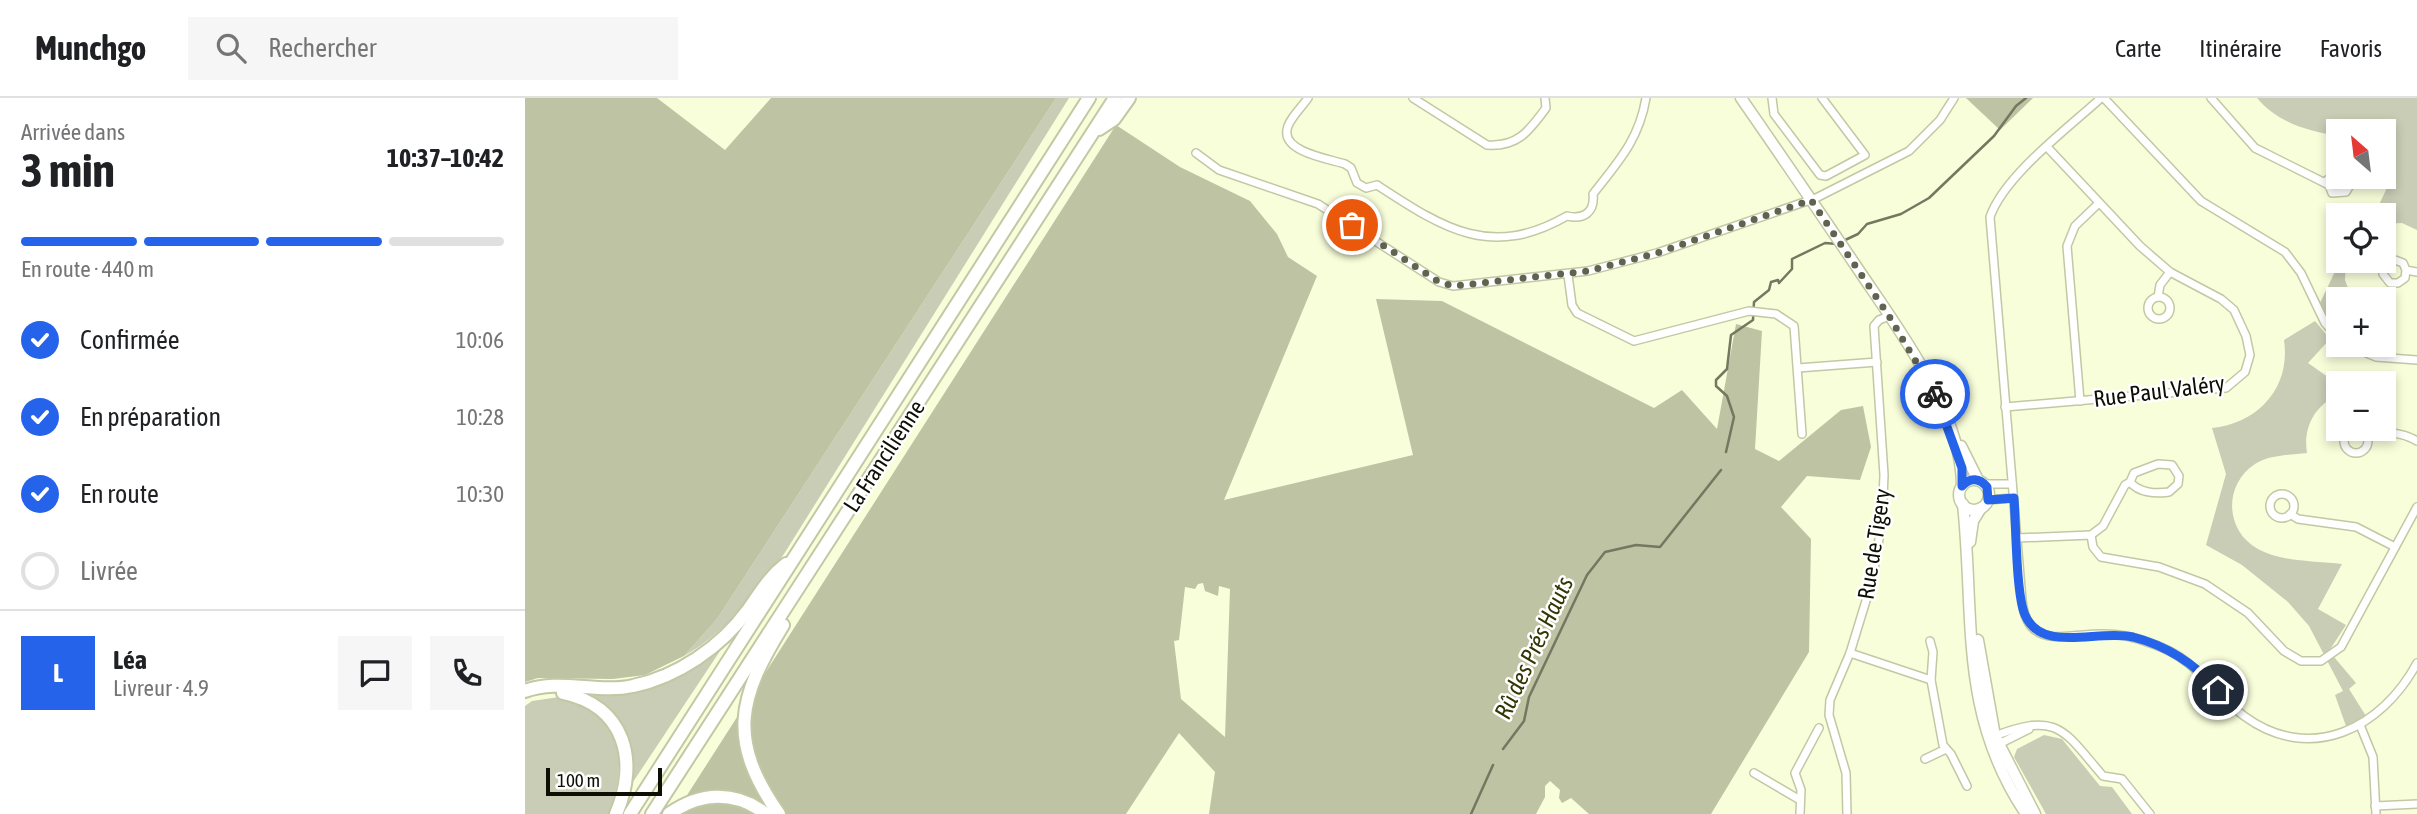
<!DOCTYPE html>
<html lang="fr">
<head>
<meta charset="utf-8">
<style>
  body { margin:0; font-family:"Asap Condensed",sans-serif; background:#f6f6f6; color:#202124; height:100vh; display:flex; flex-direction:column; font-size:26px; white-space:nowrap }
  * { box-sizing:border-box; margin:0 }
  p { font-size:23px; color:#757577 }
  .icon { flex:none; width:38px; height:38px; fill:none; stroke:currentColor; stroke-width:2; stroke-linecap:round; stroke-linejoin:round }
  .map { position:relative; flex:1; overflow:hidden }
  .sheet { display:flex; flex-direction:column; background:#fff; width:525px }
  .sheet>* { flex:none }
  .needle { width:46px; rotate:332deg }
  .buttons { position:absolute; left:1801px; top:21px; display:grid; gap:14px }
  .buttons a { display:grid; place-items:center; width:70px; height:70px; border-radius:0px; background:#fff; box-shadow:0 4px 10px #0003; font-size:35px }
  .scale { position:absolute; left:21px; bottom:18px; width:116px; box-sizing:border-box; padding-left:7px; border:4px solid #0e0f04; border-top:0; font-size:19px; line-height:24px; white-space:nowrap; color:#0e0f04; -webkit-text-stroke:5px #fff; paint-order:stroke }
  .pin { position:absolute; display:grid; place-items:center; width:60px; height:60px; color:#fff; margin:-30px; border:4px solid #fff; border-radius:50%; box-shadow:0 2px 7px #0007 }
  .courier { position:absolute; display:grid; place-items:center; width:70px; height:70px; margin:-35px; border:5px solid #2563eb; border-radius:50%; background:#fff; color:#222; box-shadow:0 2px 9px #0007 }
  .overview em { font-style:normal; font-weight:700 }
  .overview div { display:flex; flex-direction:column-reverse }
  .overview { display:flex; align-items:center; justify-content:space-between; height:119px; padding:0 21px }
  h1 { font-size:46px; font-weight:700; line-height:52px }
  .bar { display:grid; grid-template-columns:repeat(4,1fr); gap:10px 7px; align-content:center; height:84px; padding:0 21px }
  .bar i { height:9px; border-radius:5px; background:#e0e0e0 }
  .bar .current { background:#2563eb }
  .bar p { grid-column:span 4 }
  .line { display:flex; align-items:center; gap:18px; padding:0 21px; border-top:2px solid #e0e0e0 }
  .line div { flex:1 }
  .round { display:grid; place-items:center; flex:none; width:74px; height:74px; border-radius:0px; background:#f6f6f6 }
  ol { padding:0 21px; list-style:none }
  li { display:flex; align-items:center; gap:21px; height:77px }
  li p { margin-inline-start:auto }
  li .icon { padding:7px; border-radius:50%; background:#2563eb; color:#fff; stroke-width:4 }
  li:last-child { color:#757577 }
  li i { width:38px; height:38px; border:4px solid #e0e0e0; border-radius:50% }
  header { display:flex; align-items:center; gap:42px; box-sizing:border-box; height:98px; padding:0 35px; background:#fff; border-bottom:2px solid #e0e0e0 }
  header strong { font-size:33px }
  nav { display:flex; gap:38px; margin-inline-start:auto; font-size:24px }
  .search { width:490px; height:63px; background:#f6f6f6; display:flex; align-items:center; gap:18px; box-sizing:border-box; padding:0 24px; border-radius:0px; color:#757577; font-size:26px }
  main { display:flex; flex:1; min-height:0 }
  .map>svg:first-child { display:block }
</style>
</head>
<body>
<header>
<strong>Munchgo</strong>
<div class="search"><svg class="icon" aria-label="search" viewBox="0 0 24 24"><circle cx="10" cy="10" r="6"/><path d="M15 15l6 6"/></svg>Rechercher</div>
<nav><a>Carte</a><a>Itinéraire</a><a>Favoris</a></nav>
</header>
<main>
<section class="sheet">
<div class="overview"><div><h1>3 min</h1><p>Arrivée dans</p></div><em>10:37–10:42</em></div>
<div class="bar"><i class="current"></i><i class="current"></i><i class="current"></i><i></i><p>En route · 440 m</p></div>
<ol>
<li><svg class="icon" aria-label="check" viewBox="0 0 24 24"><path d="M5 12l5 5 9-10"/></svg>Confirmée<p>10:06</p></li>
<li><svg class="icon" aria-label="check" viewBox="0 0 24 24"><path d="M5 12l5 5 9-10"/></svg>En préparation<p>10:28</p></li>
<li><svg class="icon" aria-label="check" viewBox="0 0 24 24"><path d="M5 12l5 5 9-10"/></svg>En route<p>10:30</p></li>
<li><i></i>Livrée</li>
</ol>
<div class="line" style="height:126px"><b class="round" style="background:#2563eb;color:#fff">L</b><div><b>Léa</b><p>Livreur · 4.9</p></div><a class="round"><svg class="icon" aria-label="chat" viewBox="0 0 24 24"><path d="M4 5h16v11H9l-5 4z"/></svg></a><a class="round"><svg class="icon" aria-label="phone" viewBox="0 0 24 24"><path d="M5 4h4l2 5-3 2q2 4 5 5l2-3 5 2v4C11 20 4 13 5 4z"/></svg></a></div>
</section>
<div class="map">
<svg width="1892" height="716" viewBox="0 0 1892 716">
  <rect width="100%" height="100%" fill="#f8feda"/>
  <g fill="#c9cdb5">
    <path d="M531,0H544L259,456C229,495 203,533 159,558L192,521Z"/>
    <path d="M1732,0H1892V132L1877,125L1859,126L1858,117H1849L1861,92L1864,72L1859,66L1858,33H1813V38C1783,33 1753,25 1732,0Z"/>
    <polygon points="1815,163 1821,163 1820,182 1827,201 1813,201 1813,215 1802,222 1794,207"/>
    <path d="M1790,223L1805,241L1783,265L1813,286V297C1789,308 1778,330 1782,355C1765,357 1744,357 1730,366C1698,387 1700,433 1733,451C1756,464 1791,463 1817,466L1793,511L1821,527L1804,553L1831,585L1824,591L1841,618L1821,628L1810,597L1818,593L1784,528L1763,504L1717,467L1681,447L1701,376L1687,330C1733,325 1766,290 1759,242Z"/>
    <path d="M193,549L195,553L104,690L103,648L52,597C119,599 141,588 193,549Z"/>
    <path d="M34,599C98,621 103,655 85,716H0V608L7,603Z"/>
    <polygon points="1519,637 1537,641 1575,688 1587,689 1607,716 1521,716 1489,659 1492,651"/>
  </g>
  <g fill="#bec3a4" fill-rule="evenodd">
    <polygon points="0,0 132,0 200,52 246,0 531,0 192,521 159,558 120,577 88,581 13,580 0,584"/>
    <polygon points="1441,0 1508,0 1475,32"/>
    <path d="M591,27L655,69L725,103L752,136L763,159L792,178L699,402L888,357L851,201L917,203L1129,310L1157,292L1192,331L1211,226L1237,233L1230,351L1254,363L1316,312L1338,308L1346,349L1335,382L1282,378L1256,409L1286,441L1284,554L1186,716H1064L1046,700L1037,705L1034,700L1035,692L1025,683L1020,688V699L1011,716H684L690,674L654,635L601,716H150ZM678,485L680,493L693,498L694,488L705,491L700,639L656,601L649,543L654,542L660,489L670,491L673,486Z"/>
  </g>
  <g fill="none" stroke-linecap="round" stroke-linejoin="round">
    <g stroke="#747860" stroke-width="2.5">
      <polyline points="1318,143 1333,136 1342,126 1376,116 1404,100 1469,38 1491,8 1501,0"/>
      <polyline points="1201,354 1209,319 1202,298 1191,288 1191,282 1202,271 1206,237 1228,222 1229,204 1244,192 1246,184 1253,182 1254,185 1267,171 1267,161 1300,145 1312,146"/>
      <polyline points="978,651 999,623 1004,599 1062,477 1080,454 1111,447 1135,449 1196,372"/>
      <polyline points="946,716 968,667"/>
    </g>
    <g stroke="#c2c8a4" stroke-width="10">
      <g id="street">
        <path d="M783,0C777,9 763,22 762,32C758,54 804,61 820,66L826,70L832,85L841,90L852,87C918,130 965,162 1042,118C1059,122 1070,114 1068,96C1093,64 1114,42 1121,0"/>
        <path d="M888,0L962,47C993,49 1004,33 1021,10L1020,0"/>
        <polyline points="1247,0 1249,16 1295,77 1301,78 1340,57 1297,0"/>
        <path d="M1576,0C1542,31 1479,78 1465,119L1497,502C1502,556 1547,534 1581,536C1597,536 1613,540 1628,546C1674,562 1684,592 1719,618C1786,667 1857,630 1892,565"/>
        <polyline points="1579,0 1676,103 1760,154 1776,175 1800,225 1813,240"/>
        <polyline points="1686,0 1730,50 1802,86"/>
        <polyline points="671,55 694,72 793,106 914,184 928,188 1063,173 1132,155 1291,100 1384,53 1415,22 1429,0"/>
        <polyline points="1813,74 1802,82 1807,95 1821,94 1825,87 1822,79"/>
        <polyline points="1881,172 1880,180 1873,185 1865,185 1858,176 1860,168 1870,162 1878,165 1881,172 1892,174"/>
        <polyline points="1043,177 1047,207 1052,215 1109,243 1224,213 1251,216 1269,228 1277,336"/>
        <circle cx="1634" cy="210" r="11"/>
        <polyline points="1633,199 1635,187 1645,174"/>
        <polyline points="1822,247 1851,259 1892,262"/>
        <polyline points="1273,270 1352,264"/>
        <polyline points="1555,303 1542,148 1550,128 1574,105"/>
        <polyline points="1480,309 1701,290 1720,274 1725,257 1721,238 1709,212 1696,201 1645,174 1615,148 1523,50"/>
        <circle cx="1831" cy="343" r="12"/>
        <path d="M1842,339C1857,332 1877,334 1892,343"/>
        <polyline points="1459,386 1487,386"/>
        <circle cx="1757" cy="408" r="12"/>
        <polyline points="1463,402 1488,400"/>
        <polyline points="1765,416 1773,421 1831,429 1870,449"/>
        <path d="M1566,437L1578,428L1600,387L1605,384C1614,395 1631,396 1644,394L1653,386L1654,378L1647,367L1633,366L1609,375L1605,384"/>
        <polyline points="1492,440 1566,437 1568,449 1576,459 1634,469 1680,486 1723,515 1759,553 1776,563 1796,563 1816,549 1892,409"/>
        <polyline points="1405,543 1408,554 1406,582"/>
        <polyline points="1325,555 1406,582 1418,647 1426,656 1442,688"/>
        <polyline points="1835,627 1848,659 1851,716"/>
        <path d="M1470,638C1534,613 1539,633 1578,678L1597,681L1625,716"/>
        <polyline points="1474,646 1504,631"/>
        <polyline points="1400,661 1421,651"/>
        <polyline points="1229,675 1275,702"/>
        <polyline points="1850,708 1892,706"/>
        <polyline points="1275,716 1276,692 1270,675 1294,630"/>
        <polyline points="1322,716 1321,675 1304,617 1305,602 1325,555 1347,483 1357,423 1359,377 1349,228 1354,222 1364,218"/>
      </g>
    </g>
    <g stroke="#c2c8a4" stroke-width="13">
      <g id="secondary">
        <path d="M1216,0C1255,56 1293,112 1331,168C1371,228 1437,313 1437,388"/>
        <polyline points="1436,348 1453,382"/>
        <circle cx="1449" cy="397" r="15"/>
        <path d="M1438,406C1450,520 1433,615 1501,716"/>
        <polyline points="1445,444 1448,423 1456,410"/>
        <polyline points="1453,542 1470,638 1510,716"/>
      </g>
    </g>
    <g stroke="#c2c8a4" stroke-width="16">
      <g id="highway">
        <polyline points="574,31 589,21 604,0"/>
        <path d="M0,593C34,580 73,596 108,588C152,579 196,549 223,512C235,495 244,479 261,466"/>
        <path d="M38,595C100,608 114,663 91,716"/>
        <polyline points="105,716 564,0"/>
        <polyline points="127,716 590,0"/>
        <path d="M144,716C175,694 210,692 241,716"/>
        <path d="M254,716C202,642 213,600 258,527"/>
      </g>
    </g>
    <use href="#street" stroke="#fff" stroke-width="7"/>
    <use href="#secondary" stroke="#fff" stroke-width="10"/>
    <use href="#highway" stroke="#fff" stroke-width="12"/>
  </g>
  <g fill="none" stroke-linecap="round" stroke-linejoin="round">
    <polyline stroke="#60634f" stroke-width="7" stroke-dasharray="0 12.6" points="827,127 914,184 929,188 1063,173 1132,155 1286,102 1364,218 1410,296"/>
    <path stroke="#2563eb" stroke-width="9" d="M1410,296L1437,370V388C1445,379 1455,380 1462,389L1463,402L1489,400C1491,426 1491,497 1500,517C1517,556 1572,531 1608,539C1643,548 1670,566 1693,592"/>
  </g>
  <g text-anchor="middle" stroke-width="5" stroke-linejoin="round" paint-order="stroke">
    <g font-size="23" fill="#0e0f04" stroke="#fff">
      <text transform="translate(1634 293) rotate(-7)" y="8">Rue Paul Valéry</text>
      <text transform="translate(359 358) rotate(-57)" y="8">La Francilienne</text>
      <text transform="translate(1349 446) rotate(-81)" y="8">Rue de Tigery</text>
    </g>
    <g font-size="24" font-style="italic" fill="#333802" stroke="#fff">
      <text transform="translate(1009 550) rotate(-65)" y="8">Rû des Prés Hauts</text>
    </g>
  </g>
</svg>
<div class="buttons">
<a><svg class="needle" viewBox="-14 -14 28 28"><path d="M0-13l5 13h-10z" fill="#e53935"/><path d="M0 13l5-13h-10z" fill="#757577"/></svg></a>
<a><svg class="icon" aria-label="locate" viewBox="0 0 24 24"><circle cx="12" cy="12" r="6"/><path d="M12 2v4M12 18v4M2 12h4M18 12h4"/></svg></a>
<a>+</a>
<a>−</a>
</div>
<div class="scale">100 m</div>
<div class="pin" style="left:827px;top:127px;background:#ea580c"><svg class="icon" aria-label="bag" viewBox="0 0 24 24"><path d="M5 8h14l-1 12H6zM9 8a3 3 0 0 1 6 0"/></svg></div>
<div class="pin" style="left:1693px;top:592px;background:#1f2937"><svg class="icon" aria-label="home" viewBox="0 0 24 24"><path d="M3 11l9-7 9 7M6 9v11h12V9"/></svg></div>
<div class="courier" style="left:1410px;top:296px"><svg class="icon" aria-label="bike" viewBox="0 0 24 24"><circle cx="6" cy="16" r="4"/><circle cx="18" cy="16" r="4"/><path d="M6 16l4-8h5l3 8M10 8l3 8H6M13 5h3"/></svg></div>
</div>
</main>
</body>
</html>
